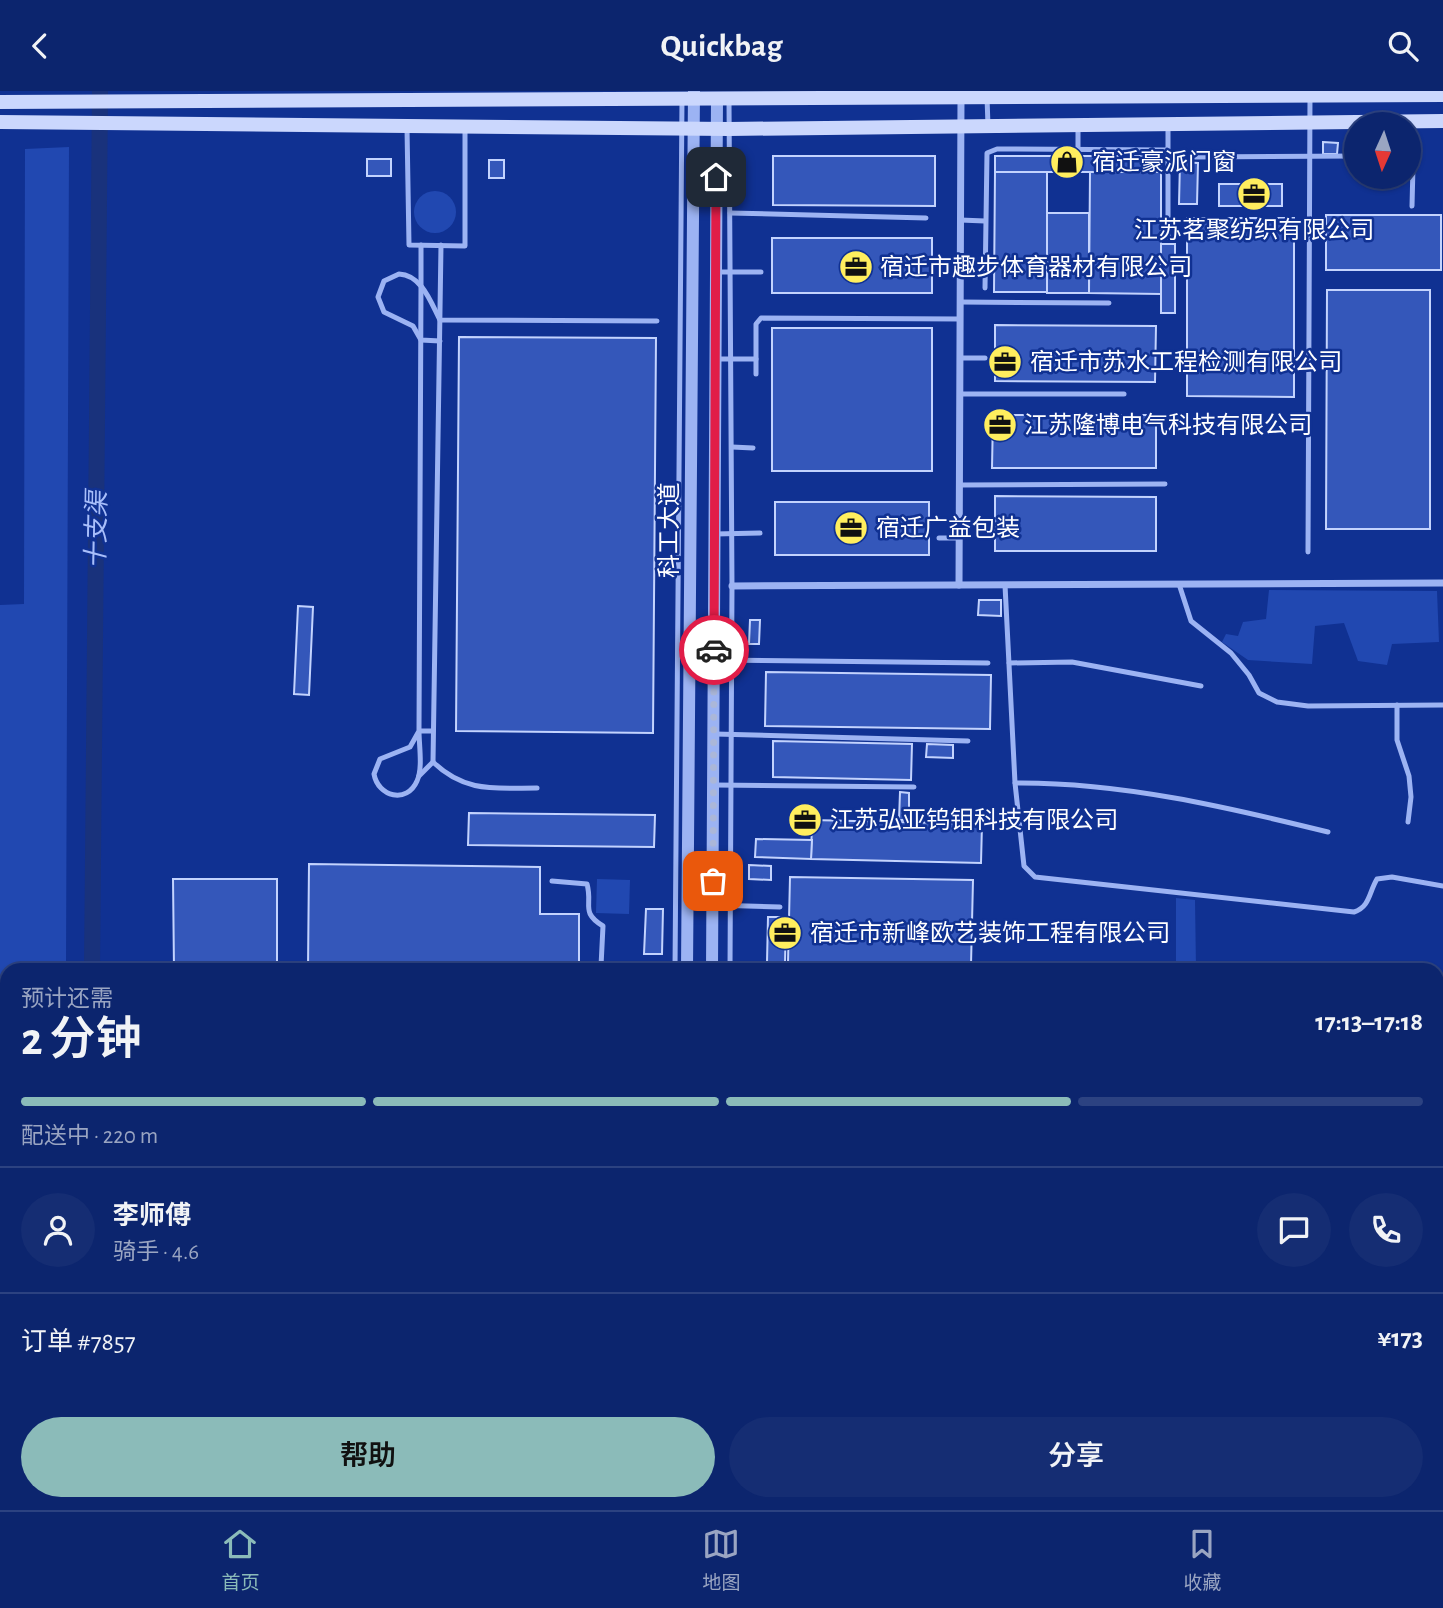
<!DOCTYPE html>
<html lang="zh">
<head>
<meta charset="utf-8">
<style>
  body { margin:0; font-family:"Alegreya Sans","Noto Sans SC",sans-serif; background:#152d73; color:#f1f3f6; height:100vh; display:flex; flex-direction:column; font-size:26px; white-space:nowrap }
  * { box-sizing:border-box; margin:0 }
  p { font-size:23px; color:#9aa5c2 }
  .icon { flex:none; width:38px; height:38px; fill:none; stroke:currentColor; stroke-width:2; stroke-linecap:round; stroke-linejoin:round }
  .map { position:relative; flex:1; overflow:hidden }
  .side { position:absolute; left:0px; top:872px; width:1444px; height:548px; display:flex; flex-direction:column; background:#0c256e; border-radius:21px 21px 0 0; box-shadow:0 2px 5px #0004,0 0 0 2px #2c4281 }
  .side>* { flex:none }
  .needle { width:46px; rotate:183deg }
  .controls { position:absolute; left:1344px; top:21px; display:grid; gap:14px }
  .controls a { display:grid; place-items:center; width:77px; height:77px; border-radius:50%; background:#0c256e; box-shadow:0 2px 5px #0004,0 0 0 2px #2c4281; font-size:35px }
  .pin { position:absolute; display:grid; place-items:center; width:60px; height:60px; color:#fff; margin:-30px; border-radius:14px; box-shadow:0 4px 10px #0006 }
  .courier { position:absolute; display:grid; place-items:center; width:70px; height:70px; margin:-35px; border:5px solid #e11d48; border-radius:50%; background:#fff; color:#222; box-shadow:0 2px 9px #0007 }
  .summary em { font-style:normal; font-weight:600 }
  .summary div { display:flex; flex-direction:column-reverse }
  .summary { display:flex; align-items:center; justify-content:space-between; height:119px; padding:0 21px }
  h1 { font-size:46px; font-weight:600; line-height:52px }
  .bar { display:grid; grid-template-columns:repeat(4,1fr); gap:10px 7px; align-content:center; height:84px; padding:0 21px }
  .bar i { height:9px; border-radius:5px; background:#2c4281 }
  .bar .on { background:#8bbbb9 }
  .bar p { grid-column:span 4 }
  .line { display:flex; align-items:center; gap:18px; padding:0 21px; border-top:2px solid #2c4281 }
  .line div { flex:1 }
  .round { display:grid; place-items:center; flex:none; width:74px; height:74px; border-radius:37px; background:#152d73 }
  .cta { display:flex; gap:14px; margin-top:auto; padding:14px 21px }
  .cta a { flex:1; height:80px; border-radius:42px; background:#8bbbb9; color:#111; font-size:28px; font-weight:600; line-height:80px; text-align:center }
  .cta a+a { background:#152d73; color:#f1f3f6 }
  header { display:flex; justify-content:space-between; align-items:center; height:91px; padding:0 21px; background:#0c256e; font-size:32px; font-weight:600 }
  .tab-bar { display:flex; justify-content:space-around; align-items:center; height:98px; border-top:2px solid #2c4281; background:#0c256e; font-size:19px; color:#9aa5c2 }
  .tab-bar a { display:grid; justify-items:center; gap:4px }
  .tab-bar .on { color:#8bbbb9 }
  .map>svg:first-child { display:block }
</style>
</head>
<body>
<header><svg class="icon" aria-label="back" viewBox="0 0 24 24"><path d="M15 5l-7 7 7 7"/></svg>Quickbag<svg class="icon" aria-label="search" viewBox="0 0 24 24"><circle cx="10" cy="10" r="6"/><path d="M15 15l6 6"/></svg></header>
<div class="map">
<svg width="1443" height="1419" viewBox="0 0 1443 1419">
  <rect width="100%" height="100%" fill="#103192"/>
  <g fill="#2148b1">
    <polygon points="69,56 66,878 7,878 7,976 0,975 0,514 24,513 25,58"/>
    <circle cx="435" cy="121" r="21"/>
    <polygon points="1269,499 1437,500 1439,551 1392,553 1387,574 1358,570 1344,532 1315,535 1312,573 1248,569 1222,551 1226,543 1238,545 1243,531 1266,528"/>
    <polygon points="597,788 630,789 629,823 596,822"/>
    <polygon points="1176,807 1195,809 1196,878 1176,878"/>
    <polygon points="7,1039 7,1412 62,1412 62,1419 0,1419 0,1040"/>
  </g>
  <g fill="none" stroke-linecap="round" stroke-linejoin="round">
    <g stroke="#19327c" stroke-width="16">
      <polyline points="92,878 100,0"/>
      <polyline points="91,1412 91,1419"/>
    </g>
  </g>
  <g fill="#3457ba" stroke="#c3d3fe" stroke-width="2">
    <polygon points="1323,51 1338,52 1337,63 1323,63"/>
    <polygon points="773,65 935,65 935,115 773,114"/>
    <rect x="995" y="65" width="166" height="16"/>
    <rect x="367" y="68" width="24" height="17"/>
    <rect x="489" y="69" width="15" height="18"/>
    <polygon points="1180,71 1198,72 1197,113 1179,113"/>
    <polygon points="995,81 1047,81 1047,201 994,201"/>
    <polygon points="1090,81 1161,81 1161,203 1089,202"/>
    <rect x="1219" y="93" width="63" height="22"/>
    <rect x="1047" y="122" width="42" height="80"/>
    <rect x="1326" y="124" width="115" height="55"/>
    <polygon points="1187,127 1294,127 1294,306 1187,305"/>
    <rect x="772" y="147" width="160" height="55"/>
    <rect x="1161" y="153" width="14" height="69"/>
    <polygon points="1327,199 1430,199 1430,438 1326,438"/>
    <polygon points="995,234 1156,235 1155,291 995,290"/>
    <rect x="772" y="237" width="160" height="143"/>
    <polygon points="459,246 656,247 653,642 456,640"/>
    <polygon points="993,324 1156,324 1156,377 992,377"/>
    <polygon points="995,405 1156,406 1156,460 995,460"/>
    <rect x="775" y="411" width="154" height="53"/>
    <polygon points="979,509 1001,509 1001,525 978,524"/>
    <polygon points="298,515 313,516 309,604 294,603"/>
    <polygon points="750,529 760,529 759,553 749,553"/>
    <polygon points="766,581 991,584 990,638 765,635"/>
    <polygon points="773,650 912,653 911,689 773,686"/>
    <polygon points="927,653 953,654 953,667 926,666"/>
    <polygon points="900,701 909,702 909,729 899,729"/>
    <polygon points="469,722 655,724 654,756 468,754"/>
    <polygon points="812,729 982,733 981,772 811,768"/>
    <polygon points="756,748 812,749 811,768 755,766"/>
    <polygon points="309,773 540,776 540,823 579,823 579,878 308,878"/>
    <polygon points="749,774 771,775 771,789 749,788"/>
    <polygon points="790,786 973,789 971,874 788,871"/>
    <polygon points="173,788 277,788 277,878 174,878"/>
    <polygon points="646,818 663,818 662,863 644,863"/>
    <polygon points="768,826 786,826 785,872 767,871"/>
    <polygon points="1437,1229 1438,1229 1439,1304 1437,1304"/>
    <rect x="1437" y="1308" width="6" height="70"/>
    <polygon points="196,1412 390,1412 390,1419 195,1419"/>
    <rect x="456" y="1412" width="197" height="7"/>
    <rect x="788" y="1412" width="223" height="7"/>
    <polygon points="1040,1412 1294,1412 1294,1419 1039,1419"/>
    <polygon points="1340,1412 1382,1413 1382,1419 1340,1419"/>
  </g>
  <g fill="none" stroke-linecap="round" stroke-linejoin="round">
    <g stroke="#9cb3f3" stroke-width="5">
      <polyline points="987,6 988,35"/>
      <polyline points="729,10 732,495 730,878"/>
      <polyline points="1168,34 1168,146"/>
      <polyline points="407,37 409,154 465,155 465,37"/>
      <polyline points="1078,37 1078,58"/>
      <polyline points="1193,66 1356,65"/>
      <polyline points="1409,66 1413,75 1412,115"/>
      <polyline points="730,122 926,127"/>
      <polyline points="960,129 985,130"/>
      <path d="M421,154V194L419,640C419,655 423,677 417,690C407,713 378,706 374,683L380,668L410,656L419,640H433"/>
      <path d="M441,154L433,671C465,702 495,697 537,697"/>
      <polyline points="718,181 761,181"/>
      <polyline points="985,197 987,62 997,58 1168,59"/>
      <polyline points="960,211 1109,212"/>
      <path d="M440,250L421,249L413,235L384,221L378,206L384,190L399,183C422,184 431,212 440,229L657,230"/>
      <polyline points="960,267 985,267"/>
      <polyline points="717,268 756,268"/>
      <polyline points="756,283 756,233 761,227 960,228"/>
      <polyline points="960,303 1124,303"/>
      <polyline points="732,356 753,357"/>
      <polyline points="960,394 1165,393"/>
      <polyline points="715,443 760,442"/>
      <polyline points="939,447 959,447"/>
      <polyline points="1308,461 1310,5"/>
      <polyline points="1179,493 1191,530 1231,562 1249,584 1259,602 1277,611 1308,615 1443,614"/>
      <path d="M1005,494L1015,692L1024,775L1035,786L1354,821C1370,816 1369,801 1377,788L1392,786L1443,795"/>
      <polyline points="714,569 988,572"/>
      <polyline points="1009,572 1072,571 1201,595"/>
      <polyline points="1397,614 1397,649 1409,685 1411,706 1408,731"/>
      <polyline points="715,643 968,650"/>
      <polyline points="419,685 433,671"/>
      <path d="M1015,692C1120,691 1227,716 1328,741"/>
      <polyline points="714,694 914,696"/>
      <path d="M552,790L587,793C593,814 580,821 603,835L601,875L605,878"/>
      <polyline points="713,814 780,816"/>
      <polyline points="675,878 682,8"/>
      <polyline points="1314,1412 1315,1419"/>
      <polyline points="424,1419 424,1412"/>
      <polyline points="671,1419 671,1412"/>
      <polyline points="724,1419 724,1412"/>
      <polyline points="773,1419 774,1412"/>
      <polyline points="1026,1419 1027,1412"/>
    </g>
    <g stroke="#9cb3f3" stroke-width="7">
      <polyline points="959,494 961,7"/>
      <polyline points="732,495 1443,492"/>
    </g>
    <g stroke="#9cb3f3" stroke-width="12">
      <polyline points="687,878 694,0"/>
      <polyline points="712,878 717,8"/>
      <polyline points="0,1020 7,1020"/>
      <polyline points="1437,1027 1443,1027"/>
      <polyline points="686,1412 686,1419"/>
      <polyline points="710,1419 710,1412"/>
    </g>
    <g stroke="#cbd7fd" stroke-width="14">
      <polyline points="0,11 1443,4"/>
      <polyline points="0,31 729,38 1443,30"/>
    </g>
  </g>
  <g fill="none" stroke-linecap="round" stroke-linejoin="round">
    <polyline stroke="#abb7d9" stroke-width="7" stroke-dasharray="0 12.6" points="713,790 714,559"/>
    <polyline stroke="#e11d48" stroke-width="9" points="714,559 716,86"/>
  </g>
  <defs>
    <g id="shop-disc" transform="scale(1.75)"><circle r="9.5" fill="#ffee5e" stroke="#103192"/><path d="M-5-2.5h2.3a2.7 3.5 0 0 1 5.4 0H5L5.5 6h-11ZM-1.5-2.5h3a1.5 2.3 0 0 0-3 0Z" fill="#111"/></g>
    <g id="office-disc" transform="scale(1.75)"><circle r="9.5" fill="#ffee5e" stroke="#103192"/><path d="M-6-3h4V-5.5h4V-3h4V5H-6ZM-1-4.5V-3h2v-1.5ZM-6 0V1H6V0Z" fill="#111"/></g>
  </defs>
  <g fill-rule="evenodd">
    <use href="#shop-disc" x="1067" y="71"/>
    <use href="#office-disc" x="1254" y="103"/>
    <use href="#office-disc" x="856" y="176"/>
    <use href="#office-disc" x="1005" y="271"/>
    <use href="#office-disc" x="1000" y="334"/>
    <use href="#office-disc" x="851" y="437"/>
    <use href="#office-disc" x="805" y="729"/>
    <use href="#office-disc" x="785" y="842"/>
  </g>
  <g text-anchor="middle" stroke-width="5" stroke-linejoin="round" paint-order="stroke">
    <g font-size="24" fill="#fff" stroke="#103192" text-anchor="start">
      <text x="1092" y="79">宿迁豪派门窗</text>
      <text x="1254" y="147" text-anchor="middle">江苏茗聚纺织有限公司</text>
      <text x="880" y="184">宿迁市趣步体育器材有限公司</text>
      <text x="1030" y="279">宿迁市苏水工程检测有限公司</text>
      <text x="1024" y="342">江苏隆博电气科技有限公司</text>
      <text x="876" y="445">宿迁广益包装</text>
      <text x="830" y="737">江苏弘亚钨钼科技有限公司</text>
      <text x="810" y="850">宿迁市新峰欧艺装饰工程有限公司</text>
    </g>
    <g font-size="24" fill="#fff" stroke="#103192">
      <text transform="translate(669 439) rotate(-90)" y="8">科工大道</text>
    </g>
    <g font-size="26" font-style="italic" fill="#a8befa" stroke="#103192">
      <text transform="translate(96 439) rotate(-89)" y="9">十支渠</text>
    </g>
  </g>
</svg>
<div class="controls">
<a><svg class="needle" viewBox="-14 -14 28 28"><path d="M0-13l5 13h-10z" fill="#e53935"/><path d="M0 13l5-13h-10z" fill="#9aa5c2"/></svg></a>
</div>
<div class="pin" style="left:713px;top:790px;background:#ea580c"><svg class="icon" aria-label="bag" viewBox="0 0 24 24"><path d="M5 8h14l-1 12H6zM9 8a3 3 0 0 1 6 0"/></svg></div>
<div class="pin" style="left:716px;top:86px;background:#1f2937"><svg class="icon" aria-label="home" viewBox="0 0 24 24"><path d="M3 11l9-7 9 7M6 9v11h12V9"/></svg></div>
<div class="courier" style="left:714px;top:559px"><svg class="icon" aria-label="car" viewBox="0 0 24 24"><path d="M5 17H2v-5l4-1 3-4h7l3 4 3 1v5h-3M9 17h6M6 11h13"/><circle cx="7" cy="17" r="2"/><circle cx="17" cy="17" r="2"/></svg></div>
<section class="side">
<div class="summary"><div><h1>2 分钟</h1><p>预计还需</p></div><em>17:13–17:18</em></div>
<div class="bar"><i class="on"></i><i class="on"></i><i class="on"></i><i></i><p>配送中 · 220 m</p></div>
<div class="line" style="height:126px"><a class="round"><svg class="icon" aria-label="person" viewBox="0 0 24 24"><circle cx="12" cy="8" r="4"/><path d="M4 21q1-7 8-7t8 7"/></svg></a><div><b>李师傅</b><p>骑手 · 4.6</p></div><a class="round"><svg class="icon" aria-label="chat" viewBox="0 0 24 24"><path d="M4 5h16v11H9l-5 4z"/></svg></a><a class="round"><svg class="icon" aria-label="phone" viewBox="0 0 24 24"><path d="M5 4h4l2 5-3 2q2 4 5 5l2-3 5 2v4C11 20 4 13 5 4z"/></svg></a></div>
<div class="line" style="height:91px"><div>订单 #7857</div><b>¥173</b></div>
<div class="cta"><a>帮助</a><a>分享</a></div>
</section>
</div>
<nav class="tab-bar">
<a class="on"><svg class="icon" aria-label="home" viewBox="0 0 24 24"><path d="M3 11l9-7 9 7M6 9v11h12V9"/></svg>首页</a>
<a><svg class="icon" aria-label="map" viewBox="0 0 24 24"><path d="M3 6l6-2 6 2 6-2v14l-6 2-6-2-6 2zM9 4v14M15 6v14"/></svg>地图</a>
<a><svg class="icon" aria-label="saved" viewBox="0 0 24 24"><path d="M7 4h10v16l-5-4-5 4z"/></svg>收藏</a>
</nav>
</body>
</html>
